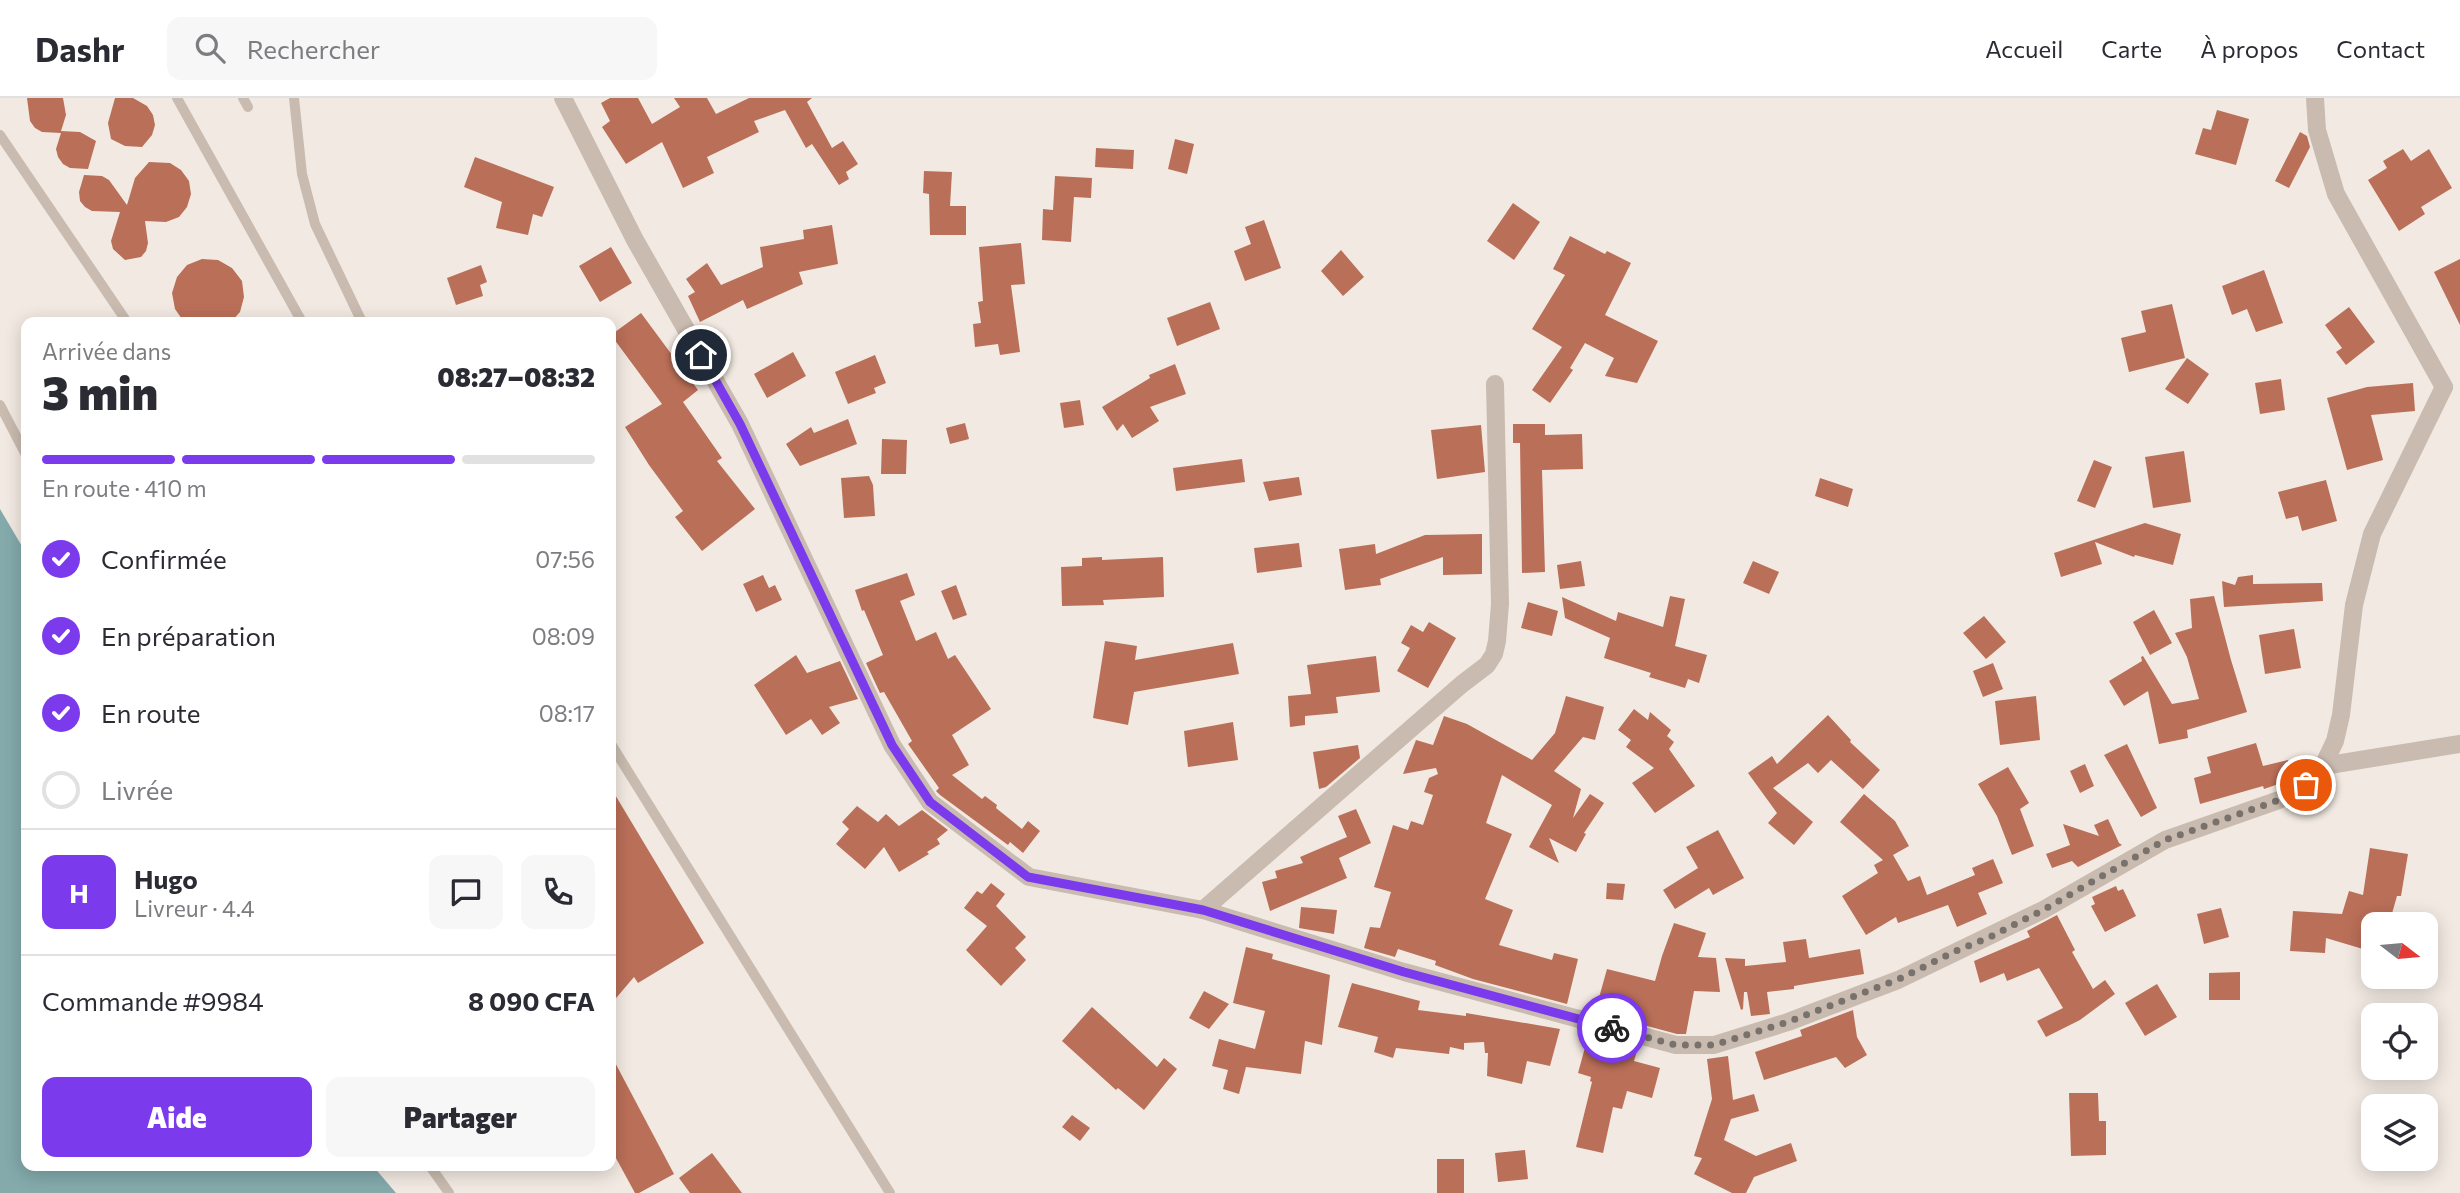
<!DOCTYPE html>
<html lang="fr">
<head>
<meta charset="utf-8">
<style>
  body { margin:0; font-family:Commissioner,sans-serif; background:#f7f7f7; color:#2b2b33; height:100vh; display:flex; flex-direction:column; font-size:26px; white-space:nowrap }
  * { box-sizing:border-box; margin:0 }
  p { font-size:23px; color:#7c7c81 }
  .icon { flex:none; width:38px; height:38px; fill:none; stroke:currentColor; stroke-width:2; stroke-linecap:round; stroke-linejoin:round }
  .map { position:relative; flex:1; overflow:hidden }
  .drawer { position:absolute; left:21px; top:219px; width:595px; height:854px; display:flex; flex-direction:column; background:#fff; border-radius:14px; box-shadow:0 4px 18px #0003 }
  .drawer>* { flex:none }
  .needle { width:46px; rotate:106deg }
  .controls { position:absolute; left:2361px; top:814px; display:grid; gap:14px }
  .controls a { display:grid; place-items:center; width:77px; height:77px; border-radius:14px; background:#fff; box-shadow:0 4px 18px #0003; font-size:35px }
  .pin { position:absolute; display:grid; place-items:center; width:60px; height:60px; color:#fff; margin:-30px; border:4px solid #fff; border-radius:50%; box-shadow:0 2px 7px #0007 }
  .courier { position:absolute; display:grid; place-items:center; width:70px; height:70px; margin:-35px; border:5px solid #7c3aed; border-radius:50%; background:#fff; color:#222; box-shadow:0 2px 9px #0007 }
  .head em { font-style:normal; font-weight:800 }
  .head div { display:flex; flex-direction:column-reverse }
  .head { display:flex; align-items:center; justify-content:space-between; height:119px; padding:0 21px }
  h1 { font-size:46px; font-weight:800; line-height:52px }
  .bar { display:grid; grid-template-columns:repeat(4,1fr); gap:10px 7px; align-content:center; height:84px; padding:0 21px }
  .bar i { height:9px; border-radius:5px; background:#e1e1e2 }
  .bar .active { background:#7c3aed }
  .bar p { grid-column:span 4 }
  .line { display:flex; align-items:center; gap:18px; padding:0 21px; border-top:2px solid #e1e1e2 }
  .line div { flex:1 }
  .round { display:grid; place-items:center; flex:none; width:74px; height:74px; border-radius:14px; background:#f7f7f7 }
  ol { padding:0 21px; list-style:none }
  li { display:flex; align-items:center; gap:21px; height:77px }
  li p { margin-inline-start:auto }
  li .icon { padding:7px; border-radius:50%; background:#7c3aed; color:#fff; stroke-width:4 }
  li:last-child { color:#7c7c81 }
  li i { width:38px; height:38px; border:4px solid #e1e1e2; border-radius:50% }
  .button { display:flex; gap:14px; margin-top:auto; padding:14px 21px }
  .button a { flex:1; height:80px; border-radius:14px; background:#7c3aed; color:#fff; font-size:28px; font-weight:800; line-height:80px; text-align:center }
  .button a+a { background:#f7f7f7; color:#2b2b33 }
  header { display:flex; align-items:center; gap:42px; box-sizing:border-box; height:98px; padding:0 35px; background:#fff; border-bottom:2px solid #e1e1e2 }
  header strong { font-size:33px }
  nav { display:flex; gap:38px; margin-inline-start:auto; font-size:24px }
  .search { width:490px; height:63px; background:#f7f7f7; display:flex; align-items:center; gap:18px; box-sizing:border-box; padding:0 24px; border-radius:14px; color:#7c7c81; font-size:26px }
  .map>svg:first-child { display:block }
</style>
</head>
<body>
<header>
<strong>Dashr</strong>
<div class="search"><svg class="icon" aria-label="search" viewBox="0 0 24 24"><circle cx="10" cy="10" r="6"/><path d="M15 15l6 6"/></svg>Rechercher</div>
<nav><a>Accueil</a><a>Carte</a><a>À propos</a><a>Contact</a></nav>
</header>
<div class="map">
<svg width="2460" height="1095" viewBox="0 0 2460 1095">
  <rect width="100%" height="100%" fill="#f2eae2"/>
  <polygon fill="#84aaac" points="0,411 26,455 26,1068 373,1068 396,1095 0,1095"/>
  <g fill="#ba6f58">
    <polygon points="27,0 63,0 66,17 61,33 80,34 96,43 88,71 70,70 63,66 58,59 56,51 61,35 42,34 35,30 30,23"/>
    <polygon points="115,0 133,0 147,8 153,17 155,27 152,37 142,49 125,48 111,41 108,25"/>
    <polygon points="610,0 638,0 652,26 680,9 674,0 707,0 716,16 749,0 812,0 807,4 832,50 843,43 858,66 846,74 849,81 839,87 812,46 806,50 785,12 754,23 759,34 707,59 714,75 683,90 662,44 626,66 602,29 610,23 601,5"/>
    <polygon points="2217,12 2249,21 2236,67 2195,56 2203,30 2211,32"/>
    <polygon points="2300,34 2307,38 2310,49 2289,90 2275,83"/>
    <polygon points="1175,41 1194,46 1187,76 1168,71"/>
    <polygon points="1096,50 1134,52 1133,71 1095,69"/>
    <polygon points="2403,51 2411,63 2429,51 2452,90 2421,109 2425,116 2399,133 2368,82 2387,70 2383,63"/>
    <polygon points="475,59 554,89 542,119 533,116 528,137 496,130 502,104 464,89"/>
    <polygon points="149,64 170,65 181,72 189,83 191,96 187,109 179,119 166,124 145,123 148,145 146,153 141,159 125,162 113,151 111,143 120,114 92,113 85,109 80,103 79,94 84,77 102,78 109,82 127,107 135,80"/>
    <polygon points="924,73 952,74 950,108 966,108 966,137 930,137 929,96 923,95"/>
    <polygon points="1055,78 1092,80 1091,100 1074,99 1071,144 1042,142 1043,111 1053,112"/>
    <polygon points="1513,105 1540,124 1514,162 1487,143"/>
    <polygon points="1264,122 1281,170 1245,183 1234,153 1251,146 1245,129"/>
    <polygon points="832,127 838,166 799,174 803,186 747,211 743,202 700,224 688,198 695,194 686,181 707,165 721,187 763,169 760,149 804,141 803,132"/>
    <polygon points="1570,138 1605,156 1607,153 1631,165 1605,217 1658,243 1637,285 1605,278 1614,260 1585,245 1570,270 1573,272 1550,305 1532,292 1562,249 1532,231 1565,177 1553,171"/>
    <polygon points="1021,145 1025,186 1011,187 1020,254 1000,257 998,246 975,249 973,226 981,225 978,204 983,203 979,149"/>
    <polygon points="611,149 632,185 600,204 579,168"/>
    <polygon points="1341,152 1364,179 1343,198 1321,173"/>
    <polygon points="202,161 218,162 232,170 242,183 244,199 240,214 231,224 184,224 175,211 172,195 177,179 187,167"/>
    <polygon points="2460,161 2460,227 2434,174"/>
    <polygon points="481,167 487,184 480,187 483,198 456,207 447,180"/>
    <polygon points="2264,172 2283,225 2256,234 2247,211 2232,217 2222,188"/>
    <polygon points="1210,204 1220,231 1177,248 1167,220"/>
    <polygon points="2172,206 2185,260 2129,274 2121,240 2146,234 2141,213"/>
    <polygon points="2349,209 2375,244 2346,267 2336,254 2342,250 2325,227"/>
    <polygon points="641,215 698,292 683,304 722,360 717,363 755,411 702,453 675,419 683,413 649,367 625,329 662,306 611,237"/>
    <polygon points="793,254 806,278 767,300 754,276"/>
    <polygon points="875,257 886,285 874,290 876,295 848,306 835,274"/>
    <polygon points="2187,260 2209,276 2188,306 2165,291"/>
    <polygon points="1175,266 1186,296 1150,309 1159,323 1132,340 1123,326 1117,333 1102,309 1150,280 1149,277"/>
    <polygon points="2281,281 2285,312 2260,316 2255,285"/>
    <polygon points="2413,285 2415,313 2371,317 2383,362 2347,372 2327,300 2367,289"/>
    <polygon points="1080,302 1084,327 1064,330 1060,305"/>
    <polygon points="848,321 857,346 800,368 786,346 811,329 814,335"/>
    <polygon points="965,325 969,341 950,346 946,330"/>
    <polygon points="1513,326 1545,326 1545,337 1582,336 1583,371 1542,372 1545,474 1522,475 1520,345 1513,345"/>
    <polygon points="1481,327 1485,374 1437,381 1431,332"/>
    <polygon points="882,341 907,342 906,376 881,376"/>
    <polygon points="2184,353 2191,404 2153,410 2145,359"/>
    <polygon points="1242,361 1245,384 1176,393 1173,370"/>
    <polygon points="2094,362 2112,369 2095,410 2077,403"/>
    <polygon points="869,378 873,387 875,418 844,420 841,380"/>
    <polygon points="1299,379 1302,397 1269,403 1263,384"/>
    <polygon points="1820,380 1853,391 1848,409 1815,398"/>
    <polygon points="2326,382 2337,423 2302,433 2298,418 2286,421 2278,394"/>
    <polygon points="2145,425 2181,436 2173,467 2135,457 2134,459 2095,444 2102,466 2061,479 2054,455"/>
    <polygon points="1482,436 1482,476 1443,477 1443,459 1380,481 1381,487 1345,492 1339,451 1375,446 1376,456 1425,437"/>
    <polygon points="1299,445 1302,469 1257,475 1254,450"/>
    <polygon points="1102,459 1102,462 1163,459 1164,499 1103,502 1104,507 1062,508 1061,469 1082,468 1082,460"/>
    <polygon points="1581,463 1585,488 1560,491 1557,467"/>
    <polygon points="1753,463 1779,474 1769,496 1743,485"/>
    <polygon points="907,475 915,497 900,503 916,543 936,534 948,561 955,557 991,611 952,637 969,667 952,677 982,701 985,698 997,707 996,710 1022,731 1028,723 1040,733 1023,755 1010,744 1008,747 940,697 936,693 939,690 908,646 912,643 884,594 880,595 866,565 883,557 864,512 862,513 855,492"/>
    <polygon points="763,477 769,490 775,487 782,502 756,514 743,486"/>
    <polygon points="2253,477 2253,486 2322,485 2323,503 2224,509 2222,483 2235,487 2238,479"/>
    <polygon points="956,487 967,517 953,522 941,493"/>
    <polygon points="1670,498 1685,501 1675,548 1707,557 1699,585 1688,581 1685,590 1649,579 1651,575 1604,560 1610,540 1565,520 1562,499 1616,523 1618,514 1663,529"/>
    <polygon points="2214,498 2231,562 2247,614 2187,632 2188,640 2159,646 2148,593 2124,608 2109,583 2142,563 2141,559 2143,558 2172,606 2199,601 2187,559 2175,535 2192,530 2190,501"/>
    <polygon points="1528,504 1558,513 1552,538 1521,530"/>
    <polygon points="2154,512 2172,545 2150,557 2133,524"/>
    <polygon points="1984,518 2006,544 1986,561 1963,535"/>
    <polygon points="1429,524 1456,540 1428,590 1397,573 1410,550 1401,545 1411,527 1423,534"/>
    <polygon points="2294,531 2301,570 2265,576 2259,537"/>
    <polygon points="1105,543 1137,548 1135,562 1233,545 1239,576 1134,594 1128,627 1093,620"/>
    <polygon points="796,557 807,575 840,563 858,601 829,609 840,625 822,637 811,621 786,637 754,587"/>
    <polygon points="1376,558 1380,594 1336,599 1338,615 1305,618 1305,627 1290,629 1288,598 1311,596 1307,567"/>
    <polygon points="1993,565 2003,591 1983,599 1973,573"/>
    <polygon points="1566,598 1604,609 1595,642 1583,639 1554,673 1581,691 1573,720 1590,696 1604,705 1584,735 1586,736 1576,754 1549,740 1559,765 1529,749 1552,707 1502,677 1486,725 1512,736 1485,801 1513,812 1499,847 1552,862 1554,855 1578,861 1567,906 1473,881 1435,867 1436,863 1398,851 1395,859 1364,850 1370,829 1380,830 1391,794 1374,789 1393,727 1408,732 1411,723 1423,727 1433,697 1424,694 1429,680 1438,676 1436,670 1403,676 1416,642 1433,647 1444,618 1467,626 1532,662 1555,635"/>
    <polygon points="2036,598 2040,642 2000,647 1995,603"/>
    <polygon points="1634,611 1648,622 1650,614 1671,632 1667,638 1674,644 1669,651 1695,688 1655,715 1632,685 1654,670 1626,649 1631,642 1618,632"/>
    <polygon points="1828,617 1851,642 1850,644 1880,672 1863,691 1831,662 1818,675 1808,665 1773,690 1813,724 1794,747 1768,725 1777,715 1748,675 1772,658 1777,666"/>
    <polygon points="1233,624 1238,662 1188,669 1184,633"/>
    <polygon points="2256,645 2263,668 2288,662 2293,681 2264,691 2263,688 2200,706 2194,680 2211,675 2207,659"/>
    <polygon points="2127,646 2157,710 2141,719 2104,657"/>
    <polygon points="1358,647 1360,660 1326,689 1319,691 1313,654"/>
    <polygon points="2085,666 2094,688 2080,695 2070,673"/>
    <polygon points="2008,669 2029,705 2020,711 2034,748 2012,757 1997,718 1978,686"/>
    <polygon points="611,690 704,845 638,885 634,879 611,906"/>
    <polygon points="1864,696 1895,723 1909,748 1893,757 1908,783 1920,778 1927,797 1975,777 1972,770 1993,761 2003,785 1978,795 1987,816 1957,829 1948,807 1898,825 1896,819 1866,837 1842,798 1878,775 1874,767 1883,762 1840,724"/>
    <polygon points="857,708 878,724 886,716 899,728 922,712 948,732 937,741 940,746 927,754 929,756 899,774 884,749 865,771 836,746 849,731 842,724"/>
    <polygon points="1356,711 1371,745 1339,760 1347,780 1270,813 1262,784 1277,780 1275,773 1303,765 1300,759 1347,739 1338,718"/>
    <polygon points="2108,721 2119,745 2122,747 2078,769 2072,763 2052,770 2046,756 2070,747 2063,726 2099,738 2094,727"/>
    <polygon points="1718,732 1744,780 1713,797 1709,790 1675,811 1663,792 1698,770 1686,749"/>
    <polygon points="2370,750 2408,756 2401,798 2397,798 2389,826 2373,826 2373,854 2326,840 2325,855 2290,853 2293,813 2342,816 2349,793 2363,797"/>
    <polygon points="991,785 1005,796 996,808 1026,839 1015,850 1026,862 1001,888 966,852 987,828 964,810 977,793 982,796"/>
    <polygon points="1607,785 1625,786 1623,802 1606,801"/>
    <polygon points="2116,788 2118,793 2123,791 2136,818 2105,834 2091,808 2095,806 2092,799"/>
    <polygon points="1301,809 1337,812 1334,836 1299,830"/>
    <polygon points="2221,810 2229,839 2204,846 2197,816"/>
    <polygon points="2057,817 2075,852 2072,854 2093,891 2105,882 2115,896 2080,922 2046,939 2037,923 2063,910 2039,870 2007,883 2004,875 1980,885 1974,863 2030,839 2027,833"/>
    <polygon points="1674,825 1706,835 1698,859 1716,860 1720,894 1694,893 1686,936 1677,936 1595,914 1607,871 1655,883 1662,858"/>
    <polygon points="1806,841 1809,860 1860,851 1864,876 1794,888 1794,891 1767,894 1770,916 1751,918 1747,894 1744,894 1743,911 1741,912 1725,860 1745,861 1745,868 1786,864 1783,844"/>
    <polygon points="1246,849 1273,856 1272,861 1330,877 1322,947 1305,943 1301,976 1246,969 1239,996 1223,991 1228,972 1212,968 1219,941 1255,951 1265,913 1233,905"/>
    <polygon points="2240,874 2240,902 2209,902 2209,875"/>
    <polygon points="1352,885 1420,903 1418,912 1466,918 1466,915 1560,931 1550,968 1527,963 1522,986 1487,978 1488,955 1485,955 1484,944 1464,945 1464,952 1450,949 1449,956 1396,950 1393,960 1374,954 1378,939 1338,929"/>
    <polygon points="2157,886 2177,919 2145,938 2125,905"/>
    <polygon points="1204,893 1229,906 1209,931 1189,920"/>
    <polygon points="1092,909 1157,969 1164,960 1177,971 1144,1012 1118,990 1116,992 1062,943"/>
    <polygon points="1853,912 1857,939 1867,957 1845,970 1836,959 1764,982 1755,954 1802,938 1800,932"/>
    <polygon points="1589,935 1638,949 1634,963 1660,970 1652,1000 1627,993 1622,1011 1613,1009 1603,1055 1576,1049 1592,984 1590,983 1591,979 1578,975"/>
    <polygon points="611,957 674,1076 639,1095 635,1095 611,1051"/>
    <polygon points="1728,958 1733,1002 1754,996 1759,1013 1731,1021 1724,1042 1756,1058 1791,1045 1797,1063 1754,1079 1746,1095 1732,1095 1694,1076 1702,1060 1694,1058 1712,1001 1707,961"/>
    <polygon points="2069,995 2098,995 2099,1023 2106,1023 2106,1057 2071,1058"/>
    <polygon points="1072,1017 1090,1030 1080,1043 1062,1029"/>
    <polygon points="1525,1052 1528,1081 1498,1084 1495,1055"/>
    <polygon points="712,1055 742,1095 690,1095 679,1080"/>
    <rect x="1437" y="1061" width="27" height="34"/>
  </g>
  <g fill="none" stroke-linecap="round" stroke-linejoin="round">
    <g stroke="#c9bbaf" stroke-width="10">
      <polyline points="177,0 302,224"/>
      <polyline points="243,0 248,9"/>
      <polyline points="294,0 302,76 315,126 362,224"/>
      <polyline points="0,37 127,224"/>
      <polyline points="0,307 26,357"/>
      <polyline points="611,646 890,1095"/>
      <polyline points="430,1068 449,1095"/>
    </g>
    <g stroke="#c9bbaf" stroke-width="18">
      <polyline points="563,0 635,142 740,326 892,647 930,704 1029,779 1203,812 1404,874 1676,947 1714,947 1788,924 1898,882 2043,812 2165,742 2279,702 2306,687 2323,668 2335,643 2341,617 2354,507 2372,436 2444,289"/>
      <polyline points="2315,0 2317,32 2336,96 2444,289"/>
      <polyline points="2323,668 2460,646"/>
      <polyline points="1203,812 1462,586 1487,567 1494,556 1497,543 1500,506 1495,286"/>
    </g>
  </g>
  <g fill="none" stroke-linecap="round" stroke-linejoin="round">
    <polyline stroke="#79716c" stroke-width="7" stroke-dasharray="0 12.6" points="1612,930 1676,947 1714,947 1788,924 1899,881 1958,852 1990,839 2043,812 2165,742 2279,702 2306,687"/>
    <polyline stroke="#7c3aed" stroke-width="9" points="701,257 740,326 892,647 930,704 1028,779 1203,812 1404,874 1612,930"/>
  </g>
</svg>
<div class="controls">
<a><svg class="needle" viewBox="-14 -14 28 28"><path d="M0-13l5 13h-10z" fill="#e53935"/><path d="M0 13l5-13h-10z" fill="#7c7c81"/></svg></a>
<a><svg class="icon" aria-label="locate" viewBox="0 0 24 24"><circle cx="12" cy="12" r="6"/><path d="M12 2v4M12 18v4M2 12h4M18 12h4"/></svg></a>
<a><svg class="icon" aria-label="layers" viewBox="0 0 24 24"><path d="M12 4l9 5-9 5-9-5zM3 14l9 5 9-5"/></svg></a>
</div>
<div class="pin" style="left:2306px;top:687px;background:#ea580c"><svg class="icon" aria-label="bag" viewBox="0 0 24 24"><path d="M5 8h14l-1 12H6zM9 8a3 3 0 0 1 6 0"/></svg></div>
<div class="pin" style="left:701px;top:257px;background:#1f2937"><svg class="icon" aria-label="home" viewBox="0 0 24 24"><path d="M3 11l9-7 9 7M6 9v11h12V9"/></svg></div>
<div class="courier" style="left:1612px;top:930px"><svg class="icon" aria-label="bike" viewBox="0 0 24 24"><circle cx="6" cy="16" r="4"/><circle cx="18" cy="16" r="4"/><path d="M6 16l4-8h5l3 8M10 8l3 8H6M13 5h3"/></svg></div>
<section class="drawer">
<div class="head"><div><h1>3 min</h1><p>Arrivée dans</p></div><em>08:27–08:32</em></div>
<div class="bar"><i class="active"></i><i class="active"></i><i class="active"></i><i></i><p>En route · 410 m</p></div>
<ol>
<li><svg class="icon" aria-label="check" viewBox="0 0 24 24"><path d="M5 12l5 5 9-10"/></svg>Confirmée<p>07:56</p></li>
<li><svg class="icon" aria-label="check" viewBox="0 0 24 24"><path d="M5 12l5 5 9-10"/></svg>En préparation<p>08:09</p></li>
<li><svg class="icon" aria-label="check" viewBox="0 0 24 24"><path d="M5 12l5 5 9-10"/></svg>En route<p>08:17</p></li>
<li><i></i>Livrée</li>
</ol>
<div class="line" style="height:126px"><b class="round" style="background:#7c3aed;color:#fff">H</b><div><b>Hugo</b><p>Livreur · 4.4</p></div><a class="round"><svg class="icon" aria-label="chat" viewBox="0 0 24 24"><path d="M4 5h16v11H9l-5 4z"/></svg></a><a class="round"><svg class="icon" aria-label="phone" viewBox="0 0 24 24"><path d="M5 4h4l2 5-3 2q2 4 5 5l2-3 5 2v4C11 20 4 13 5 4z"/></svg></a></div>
<div class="line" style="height:91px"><div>Commande #9984</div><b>8 090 CFA</b></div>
<div class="button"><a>Aide</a><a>Partager</a></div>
</section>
</div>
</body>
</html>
